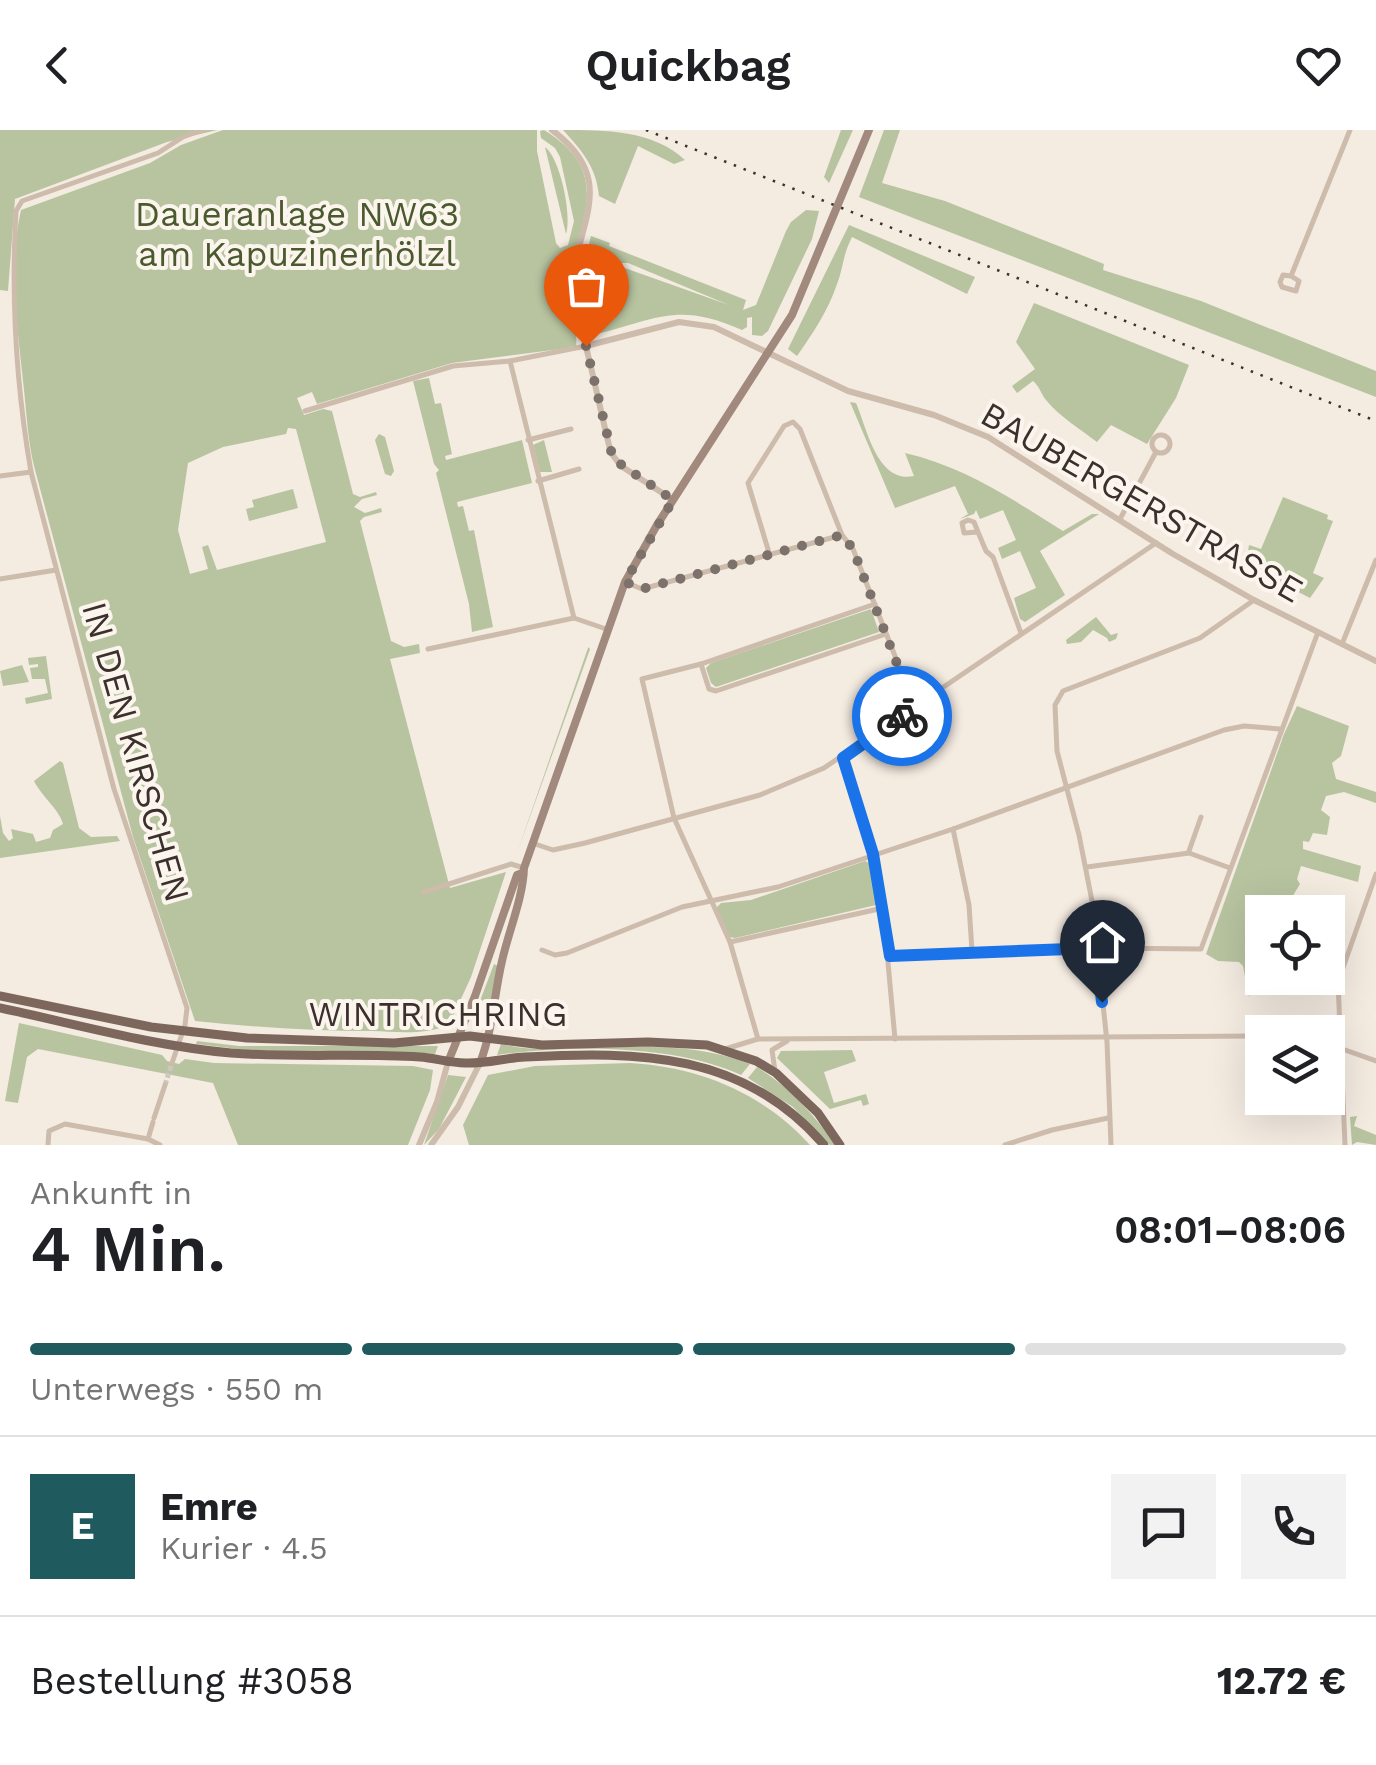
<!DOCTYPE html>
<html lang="de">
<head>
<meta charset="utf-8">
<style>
  body { margin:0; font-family:"Work Sans",sans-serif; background:#f2f2f2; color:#202124; height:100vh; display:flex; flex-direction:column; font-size:38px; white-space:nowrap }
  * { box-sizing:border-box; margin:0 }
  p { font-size:32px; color:#757577 }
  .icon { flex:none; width:55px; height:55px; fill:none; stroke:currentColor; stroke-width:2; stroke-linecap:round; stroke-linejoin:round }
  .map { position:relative; height:1015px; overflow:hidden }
  .panel { display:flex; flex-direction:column; background:#fff; flex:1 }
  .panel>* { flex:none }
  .tools { position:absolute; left:1245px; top:765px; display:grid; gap:20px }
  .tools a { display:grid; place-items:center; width:100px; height:100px; border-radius:0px; background:#fff; box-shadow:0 10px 40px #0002; font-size:50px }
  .pin { position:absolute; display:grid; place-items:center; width:85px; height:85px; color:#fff; margin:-102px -42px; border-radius:50% 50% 50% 0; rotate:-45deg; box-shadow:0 0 10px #0007 }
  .pin .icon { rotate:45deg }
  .courier { position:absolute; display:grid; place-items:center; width:100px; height:100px; margin:-50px; border:8px solid #1a73e8; border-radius:50%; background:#fff; color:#222; box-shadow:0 2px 12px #0007 }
  .head em { font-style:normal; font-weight:600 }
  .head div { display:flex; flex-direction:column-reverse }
  .head { display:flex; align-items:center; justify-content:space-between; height:170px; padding:0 30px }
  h1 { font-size:65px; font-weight:600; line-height:75px }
  .bar { display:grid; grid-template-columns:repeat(4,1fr); gap:15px 10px; align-content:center; height:120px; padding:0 30px }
  .bar i { height:12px; border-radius:8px; background:#e0e0e0 }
  .bar .on { background:#1f5a5e }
  .bar p { grid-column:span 4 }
  .line { display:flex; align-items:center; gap:25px; padding:0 30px; border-top:2px solid #e0e0e0 }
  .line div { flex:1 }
  .round { display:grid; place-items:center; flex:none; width:105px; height:105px; border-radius:0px; background:#f2f2f2 }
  header { display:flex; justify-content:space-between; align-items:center; height:130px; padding:0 30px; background:#fff; font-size:45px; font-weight:600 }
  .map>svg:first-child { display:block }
</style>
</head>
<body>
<header><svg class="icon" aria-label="back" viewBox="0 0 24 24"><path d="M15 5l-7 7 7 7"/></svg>Quickbag<svg class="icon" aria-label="heart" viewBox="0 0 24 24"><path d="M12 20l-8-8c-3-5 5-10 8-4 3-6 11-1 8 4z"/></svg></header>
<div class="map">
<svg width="1376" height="1015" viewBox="0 0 1376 1015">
  <rect width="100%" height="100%" fill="#f4ebe1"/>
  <g fill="#b8c4a0" fill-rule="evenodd">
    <polygon points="0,0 217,0 167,12 15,69 8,161 0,160"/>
    <path d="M223,0H537V21L556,113L560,118L568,115L574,91L560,27L555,18L541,8L540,1L544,0C613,42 581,88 569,149C565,170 579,196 576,217L452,233L317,274L312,262L297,268L304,285L323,279L332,281L353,364L360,367L376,362L377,365L362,369L354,377L365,383L381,378L382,382L364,387L360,391L391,511L404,517L419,514L420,523L390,529L450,758L506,742L471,847L449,895C425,905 398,902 372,901C312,901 254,897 195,891L133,707L34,336C28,311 27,288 24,260C18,202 8,137 21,80L150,33L181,15ZM288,298L296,299L326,412L217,440L208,415L202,417L208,439L190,444L178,400L188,333L223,317L286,304Z"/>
    <path d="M563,0C605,0 653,0 685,30L674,34L638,16L615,74L599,66C596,36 582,21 563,0Z"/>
    <polygon points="841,0 853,0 829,53 824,47"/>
    <polygon points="884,0 900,0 882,53 945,71 1104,134 1103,140 1201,171 1376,241 1376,267 859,67"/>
    <path d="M545,17C560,28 572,85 566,104Z"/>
    <path d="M806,80L819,81L812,109L768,201L762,206L752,205V187L747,188V197L742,200C679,172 659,188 597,204L587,199L581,154L619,136L729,175L628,133H617L594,146L582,142L591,106L610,113L609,116L746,170L743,180L756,175L786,101L791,92Z"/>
    <path d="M849,95L975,147L967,164L852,107C842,127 844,136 837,154C828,181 813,203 797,226L788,219Z"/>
    <path d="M1034,173L1189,235L1176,268L1147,314L1111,295L1097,312C1080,299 1060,287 1046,270C1041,264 1040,257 1033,251L1017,263L1012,256L1035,239L1016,212Z"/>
    <polygon points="429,248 435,274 441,273 452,324 445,326 446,330 522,310 532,353 457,372 458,377 463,376 469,401 474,400 493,497 472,502 469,474 436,343 439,340 434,334 413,251"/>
    <path d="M850,272L856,273C867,298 877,354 914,346L905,323C965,337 1012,369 1063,401L1092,384H1099L1040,421L1065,465L1025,492L1020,489L1014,468L1036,458L1020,421L1002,429L998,418L1016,410L1003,380L980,389L976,380L974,384L960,389L968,384L955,356L895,378Z"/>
    <polygon points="379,304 385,307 394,341 391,346 385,344 375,310"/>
    <polygon points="544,310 552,342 540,342 533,315"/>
    <polygon points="293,359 298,378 249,391 246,379 254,377 252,370"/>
    <polygon points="1283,367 1328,385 1327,389 1333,391 1313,443 1324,448 1310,468 1246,435 1249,415 1261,419"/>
    <polygon points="871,479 879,502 716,557 711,553 706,538 711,533"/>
    <polygon points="1096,487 1111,505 1118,503 1116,509 1109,512 1107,508 1093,500 1081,512 1067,514 1066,510"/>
    <polygon points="588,517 590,519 517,723 588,518"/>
    <polygon points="46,526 52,569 26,574 25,568 48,563 45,549 32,549 30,538 38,537 38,534 29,535 28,528"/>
    <polygon points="22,535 29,552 3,556 0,541"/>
    <polygon points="1297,576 1349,596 1341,626 1332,633 1336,649 1376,662 1376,673 1344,662 1326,666 1321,680 1330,687 1327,705 1313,703 1309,712 1303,711 1303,719 1361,736 1358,752 1301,736 1297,749 1300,754 1283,782 1262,782 1262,831 1254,834 1249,867 1243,836 1239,832 1218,831 1206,824 1284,604"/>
    <path d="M60,631L63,633L79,698L91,707L117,706L120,711L0,728V686L3,703L9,711L13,708L11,699L33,704L36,712L50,708L53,700L63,694C59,679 42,667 34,651Z"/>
    <polygon points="865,731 871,734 878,768 876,775 735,808 730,807 716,778 721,773 751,770"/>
    <polygon points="494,834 498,836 489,891 472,892"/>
    <polygon points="19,893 162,925 167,931 179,934 185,929 214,933 413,936 433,940 430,960 408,1015 238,1015 213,953 38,919 27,927 18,973 5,971"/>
    <polygon points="197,911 239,916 438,916 435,924 247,920 196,914"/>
    <path d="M501,914C530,921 549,919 578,918C637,917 694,912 750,934L741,945C674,914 570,915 497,925Z"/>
    <polygon points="852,920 856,931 824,942 834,973 866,964 869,974 863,976 861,970 830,979 777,928 781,921"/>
    <path d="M630,933C699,937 763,963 810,1015H469L463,995L488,945L535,936Z"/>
    <path d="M757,937C790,957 813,984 836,1015H830L793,977L748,948Z"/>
    <polygon points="448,945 466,947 439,999 424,1015"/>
    <polygon points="1357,986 1354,996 1376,1005 1376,1015 1357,1012 1352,1015 1350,987"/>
  </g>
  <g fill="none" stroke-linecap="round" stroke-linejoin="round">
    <polyline stroke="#cfc6bd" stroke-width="5" stroke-dasharray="5 2.5" stroke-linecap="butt" points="165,955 172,933"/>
    <g stroke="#cdbbac" stroke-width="5">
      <polyline points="1291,146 1299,151 1296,161 1282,157 1280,152 1283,145 1291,146 1350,0"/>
      <polyline points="510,231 574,488 606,499"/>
      <polyline points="305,281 453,236 510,231 586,216"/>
      <circle cx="1161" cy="314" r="9"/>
      <polyline points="528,310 571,299"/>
      <polyline points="0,346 31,342"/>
      <polyline points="538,351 579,339"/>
      <polyline points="1120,389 1156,322"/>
      <polyline points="978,402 974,392 968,390 962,393 964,403 978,402 986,421 993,427 1021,503"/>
      <polyline points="770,426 748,353 784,296 793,292 800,299 842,405 853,419 915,577"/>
      <polyline points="0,449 56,440"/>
      <polyline points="625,452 642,459 842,405"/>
      <polyline points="875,474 701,534 709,559 716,561 886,504"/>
      <polyline points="1342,514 1376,430"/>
      <polyline points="428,519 574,488"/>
      <polyline points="701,534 642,549 674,688 730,812 758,909"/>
      <polyline points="843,628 873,724 883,778 895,909"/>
      <polyline points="953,699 969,775 972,821"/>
      <polyline points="532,713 553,720 585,713 760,665 824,638 1156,413"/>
      <polyline points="1189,721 1201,687"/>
      <polyline points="1087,737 1189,723 1230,738"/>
      <polyline points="424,762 511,734 524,738"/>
      <polyline points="730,812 883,778"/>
      <polyline points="542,820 555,825 567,823 682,777 778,757 953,699 1224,600 1244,596 1280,599"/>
      <polyline points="890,826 1099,818 1201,819 1318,502"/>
      <polyline points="1328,914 1376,931"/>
      <polyline points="725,919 758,909 1262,906"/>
      <path d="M172,933L185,895L187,878L114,659L31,342C16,255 11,169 16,81L22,71L158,23L183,7L202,0"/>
      <polyline points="775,941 772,920 787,911"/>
      <polyline points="154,988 165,955"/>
      <polyline points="148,1009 153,992"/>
      <polyline points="48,1015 49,1001 65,994 148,1009 160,1015"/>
      <polyline points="1005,1015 1052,1000 1108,988"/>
      <polyline points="1111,1015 1107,912 1092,771 1079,705 1057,621 1055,575 1063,561 1200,508 1254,470"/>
      <polyline points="1345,1015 1338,852 1376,744"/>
    </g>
    <g stroke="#cdbbac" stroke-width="6">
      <path d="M552,0C627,56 566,101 574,171C576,187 582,201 586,217C595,252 602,288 611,323L621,336L673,370"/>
      <polyline points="586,216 679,192 714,197 848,261 934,285 988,307 1173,424 1254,470 1376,531"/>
      <polyline points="419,1015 437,972 448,932"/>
      <polyline points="431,1015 458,977 480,933"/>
    </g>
    <g stroke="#a18a7d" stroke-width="8">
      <polyline points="448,932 475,866 517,745 522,743"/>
      <path d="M480,933C493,899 494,865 502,831C509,800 523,768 524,738L625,452L657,395L792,185L869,0"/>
    </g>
    <g stroke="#7d675c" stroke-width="9">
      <polyline points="0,866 151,897 247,908 394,913 470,906 542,915 648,912 707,915 756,931 776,943 818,983 840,1015"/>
      <path d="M0,878C76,894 153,916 231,923C294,928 357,923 420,927C435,928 450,933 465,933C485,934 505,928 525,927C639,921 744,922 824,1015"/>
    </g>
    <polyline stroke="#3b302b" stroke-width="2.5" stroke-dasharray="2.5 8" stroke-linecap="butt" points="646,0 1376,291"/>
  </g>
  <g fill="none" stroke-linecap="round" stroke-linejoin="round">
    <polyline stroke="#7c716b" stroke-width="10" stroke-dasharray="0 18" points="586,216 613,329 673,370 625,452 642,459 842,405 853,419 914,578 902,586"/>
    <polyline stroke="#1a73e8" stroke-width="12" points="902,586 843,628 873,724 890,826 1096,818 1102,872"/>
  </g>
  <g text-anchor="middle" stroke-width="8" stroke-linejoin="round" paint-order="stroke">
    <g font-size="35" fill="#4a5a2e" stroke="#fbf5ee">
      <text x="297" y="96">Daueranlage NW63<tspan x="297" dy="40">am Kapuzinerhölzl</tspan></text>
    </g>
    <g font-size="35" fill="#3b302b" stroke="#fbf5ee">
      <text transform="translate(1142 372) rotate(30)" y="12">BAUBERGERSTRASSE</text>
      <text transform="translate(136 622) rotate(74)" y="12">IN DEN KIRSCHEN</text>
      <text x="438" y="896">WINTRICHRING</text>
    </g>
  </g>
</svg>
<div class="tools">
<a><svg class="icon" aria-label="locate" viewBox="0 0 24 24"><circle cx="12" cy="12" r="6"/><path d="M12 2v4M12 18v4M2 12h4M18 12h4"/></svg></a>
<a><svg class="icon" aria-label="layers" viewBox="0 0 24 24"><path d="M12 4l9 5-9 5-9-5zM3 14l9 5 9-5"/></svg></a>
</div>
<div class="pin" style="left:586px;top:216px;background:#ea580c"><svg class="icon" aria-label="bag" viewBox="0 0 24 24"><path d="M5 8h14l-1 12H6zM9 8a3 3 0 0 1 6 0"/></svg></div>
<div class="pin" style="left:1102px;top:872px;background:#1f2937"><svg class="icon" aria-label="home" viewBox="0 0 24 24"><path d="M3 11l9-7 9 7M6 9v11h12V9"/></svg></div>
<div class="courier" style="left:902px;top:586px"><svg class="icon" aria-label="bike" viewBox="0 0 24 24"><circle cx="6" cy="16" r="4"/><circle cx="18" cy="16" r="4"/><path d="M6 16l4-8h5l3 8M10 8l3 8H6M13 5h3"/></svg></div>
</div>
<section class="panel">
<div class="head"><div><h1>4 Min.</h1><p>Ankunft in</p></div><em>08:01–08:06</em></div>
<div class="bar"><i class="on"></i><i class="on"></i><i class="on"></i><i></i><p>Unterwegs · 550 m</p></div>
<div class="line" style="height:180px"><b class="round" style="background:#1f5a5e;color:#fff">E</b><div><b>Emre</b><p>Kurier · 4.5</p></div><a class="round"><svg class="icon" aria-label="chat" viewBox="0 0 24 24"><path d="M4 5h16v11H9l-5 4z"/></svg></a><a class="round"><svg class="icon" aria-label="phone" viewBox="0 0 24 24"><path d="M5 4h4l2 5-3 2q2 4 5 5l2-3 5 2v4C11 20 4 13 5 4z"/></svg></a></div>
<div class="line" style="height:130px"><div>Bestellung #3058</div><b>12.72 €</b></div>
</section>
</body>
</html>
